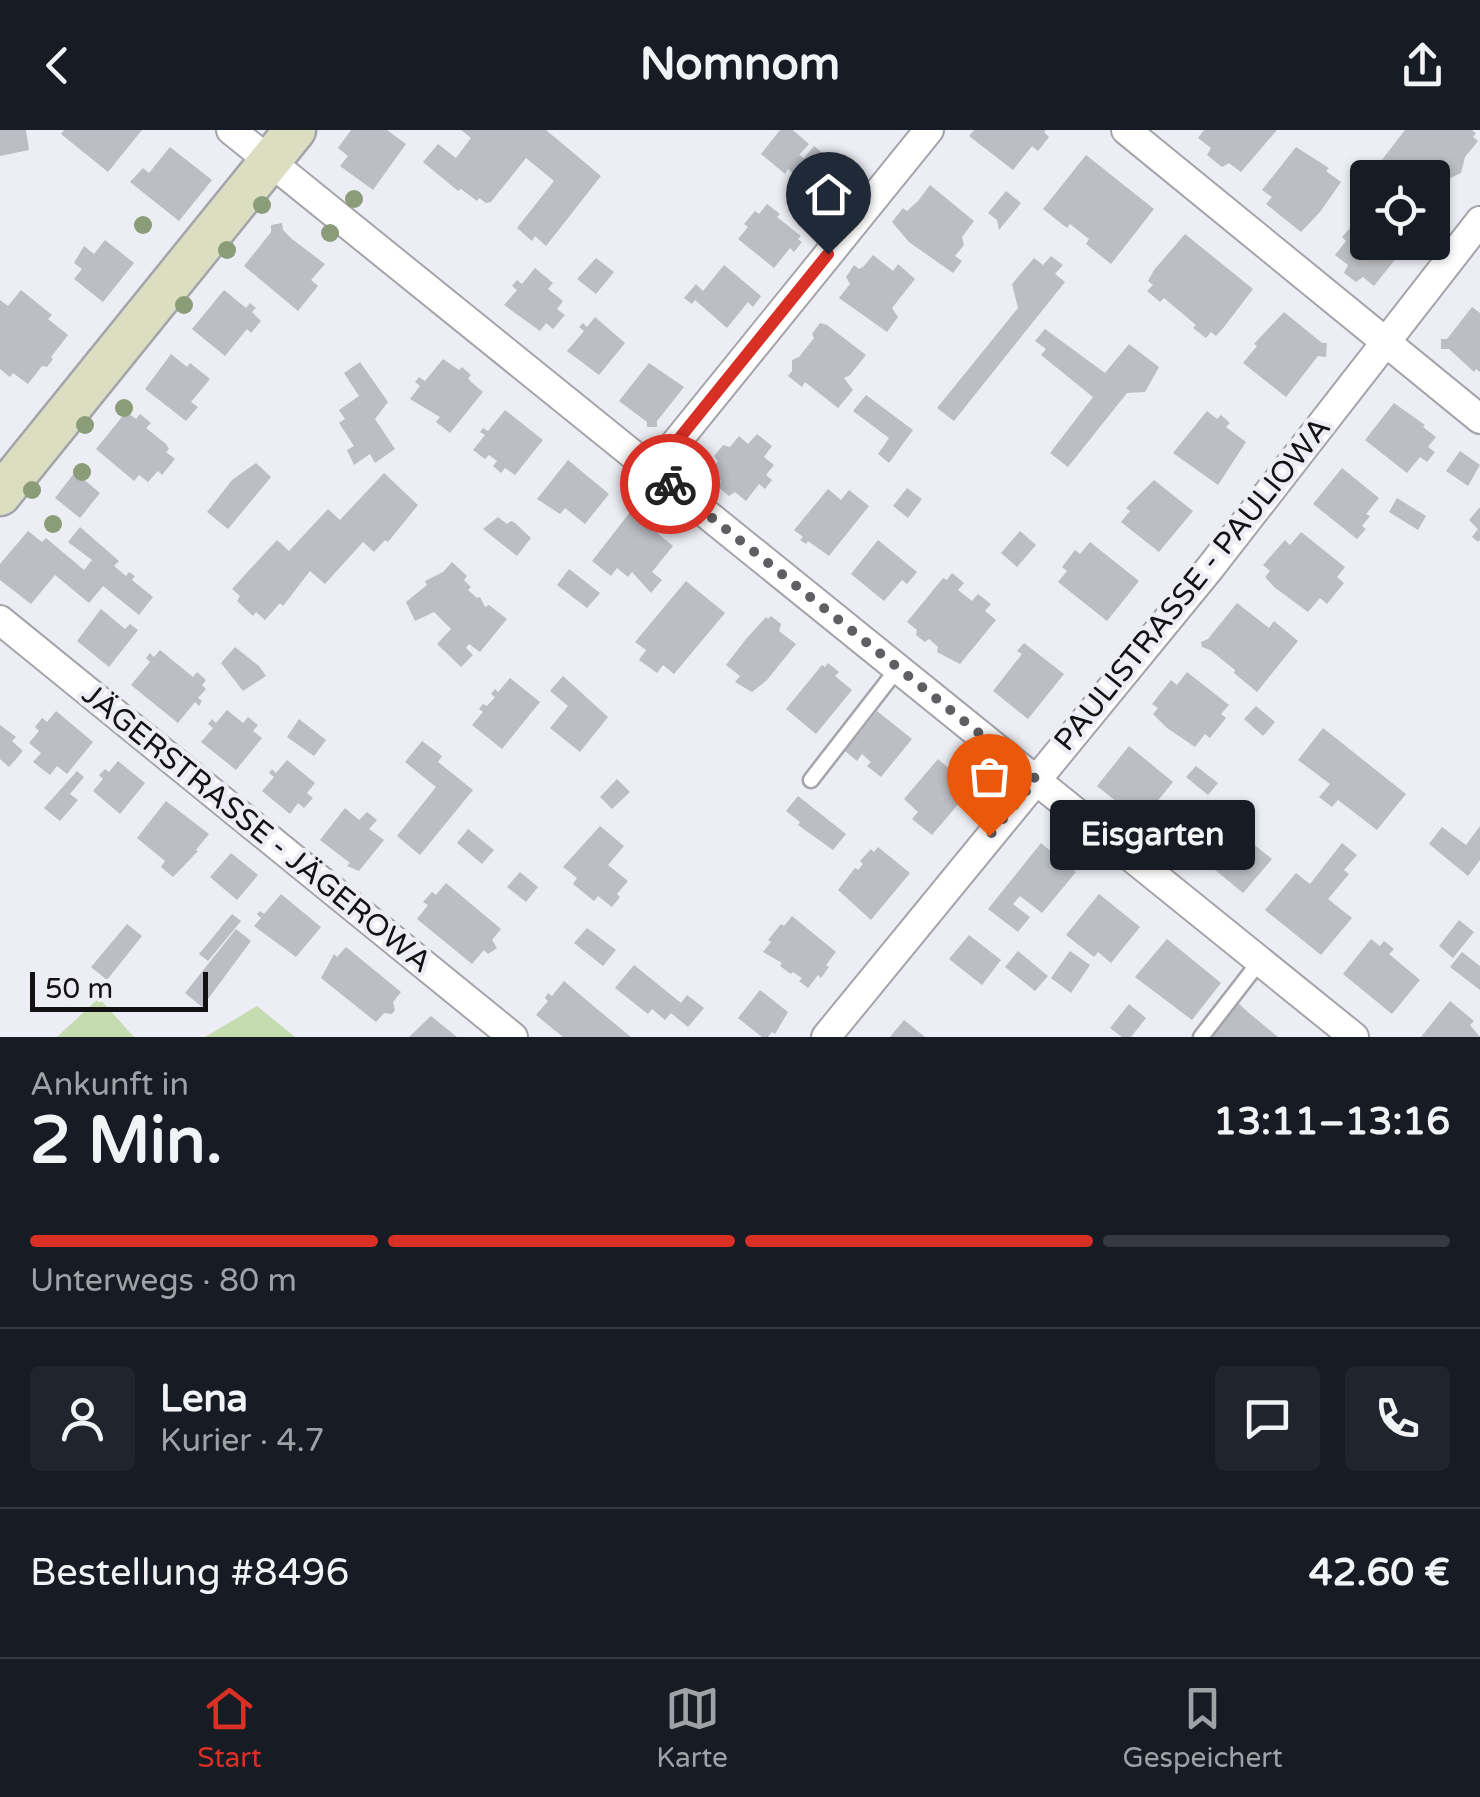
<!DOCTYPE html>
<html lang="de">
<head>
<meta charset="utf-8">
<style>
  body { margin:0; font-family:"Varela Round",sans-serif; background:#20242c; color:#f1f3f6; height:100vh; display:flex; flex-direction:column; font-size:38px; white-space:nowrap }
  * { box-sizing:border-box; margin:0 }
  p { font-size:32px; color:#9ea1a6 }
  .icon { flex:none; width:55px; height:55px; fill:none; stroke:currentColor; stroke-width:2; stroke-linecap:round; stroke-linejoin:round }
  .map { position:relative; height:907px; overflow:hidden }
  .side { display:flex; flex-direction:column; background:#171b24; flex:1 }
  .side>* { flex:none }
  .fabs { position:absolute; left:1350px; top:30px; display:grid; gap:20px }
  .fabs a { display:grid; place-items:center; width:100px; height:100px; border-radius:10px; background:#171b24; box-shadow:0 2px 8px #0004; font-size:50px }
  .scale { position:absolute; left:30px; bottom:25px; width:178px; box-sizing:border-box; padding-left:10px; border:5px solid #121214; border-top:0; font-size:28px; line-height:35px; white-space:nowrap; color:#121214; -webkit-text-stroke:8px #ededf5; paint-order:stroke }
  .pin { position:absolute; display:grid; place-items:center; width:85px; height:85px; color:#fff; margin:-102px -42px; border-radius:50% 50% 50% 0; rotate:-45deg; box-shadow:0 0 10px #0007 }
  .pin .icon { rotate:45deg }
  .courier { position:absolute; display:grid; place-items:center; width:100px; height:100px; margin:-50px; border:8px solid #d93025; border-radius:50%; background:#fff; color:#222; box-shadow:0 2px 12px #0007 }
  .bubble { position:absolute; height:70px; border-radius:10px; background:#171b24; box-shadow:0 2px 8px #0004; font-size:32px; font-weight:700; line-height:70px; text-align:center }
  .headline em { font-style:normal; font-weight:700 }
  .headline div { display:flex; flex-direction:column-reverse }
  .headline { display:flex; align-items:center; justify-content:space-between; height:170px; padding:0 30px }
  h1 { font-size:65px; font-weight:700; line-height:75px }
  .bar { display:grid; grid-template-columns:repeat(4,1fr); gap:15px 10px; align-content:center; height:120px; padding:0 30px }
  .bar i { height:12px; border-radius:8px; background:#363941 }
  .bar .current { background:#d93025 }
  .bar p { grid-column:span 4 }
  .line { display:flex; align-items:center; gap:25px; padding:0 30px; border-top:2px solid #363941 }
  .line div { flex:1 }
  .round { display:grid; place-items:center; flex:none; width:105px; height:105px; border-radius:10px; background:#20242c }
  header { display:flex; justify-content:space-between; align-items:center; height:130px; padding:0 30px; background:#171b24; font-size:45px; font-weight:700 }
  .dock { display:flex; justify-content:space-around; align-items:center; height:140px; border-top:2px solid #363941; background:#171b24; font-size:28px; color:#9ea1a6 }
  .dock a { display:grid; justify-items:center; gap:5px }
  .dock .current { color:#d93025 }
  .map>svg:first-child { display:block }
</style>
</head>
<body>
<header><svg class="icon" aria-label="back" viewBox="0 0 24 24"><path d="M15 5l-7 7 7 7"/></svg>Nomnom<svg class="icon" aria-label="share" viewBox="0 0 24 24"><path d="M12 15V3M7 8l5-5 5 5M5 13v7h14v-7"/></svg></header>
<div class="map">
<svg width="1480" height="907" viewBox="0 0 1480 907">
  <rect width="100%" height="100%" fill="#ededf5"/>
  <g fill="#c4dcb0">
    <polygon points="99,868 134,907 57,907"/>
    <polygon points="257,876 295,907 205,907"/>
  </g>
  <g fill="#bdbdc5">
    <polygon points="0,0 26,0 29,20 0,26"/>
    <polygon points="64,0 142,0 108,42 61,4"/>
    <polygon points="351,0 387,0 406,14 373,60 340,36 348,26 338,18"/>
    <polygon points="461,0 546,0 601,46 546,116 535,106 532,111 517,98 554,51 526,28 491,72 486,73 479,68 477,71 461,59 458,61 423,32 438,14 456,28 471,8"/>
    <polygon points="780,0 793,0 809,14 799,25 804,28 814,16 849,45 833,64 836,68 829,77 825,74 823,77 799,61 789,53 795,45 788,39 785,44 761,24"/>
    <polygon points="974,0 1046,0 1044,2 1049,7 1038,21 1032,16 1013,40 969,6"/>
    <polygon points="1204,0 1277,0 1241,42 1229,33 1222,37 1207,25 1211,18 1198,8"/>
    <polygon points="1405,0 1472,0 1476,3 1473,7 1478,11 1465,27 1461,43 1446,50 1438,60 1439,68 1432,69 1432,48 1402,48 1381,31"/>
    <polygon points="170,17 212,50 179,91 130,52 143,38 149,43"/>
    <polygon points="1296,17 1329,38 1326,41 1341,52 1320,82 1301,102 1266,74 1272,67 1262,60"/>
    <polygon points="1086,25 1154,79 1111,134 1086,114 1089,109 1070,94 1067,98 1043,79"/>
    <polygon points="930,55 974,91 962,107 964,115 955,126 962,131 953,143 909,112 892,92 903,78 907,81 918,71"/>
    <polygon points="1006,61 1021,73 999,100 997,90 988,83"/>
    <polygon points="767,74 780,84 777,87 801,106 798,109 802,112 794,122 790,118 774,138 738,109 748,97 744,94 755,81 759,84"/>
    <polygon points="1368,78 1368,112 1409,112 1374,156 1363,147 1356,152 1344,143 1348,135 1335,125 1346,111 1342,107"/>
    <polygon points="282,93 283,100 292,109 325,134 311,150 318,156 298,181 244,136 271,102 271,95"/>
    <polygon points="1185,104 1253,159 1224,197 1216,206 1211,202 1206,208 1193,198 1196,195 1164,168 1160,172 1147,161 1153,155 1148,151 1154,140"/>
    <polygon points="105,110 134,133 103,172 74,149 82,139 74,133 84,116 94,124"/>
    <polygon points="873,125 893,141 898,134 915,149 892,178 898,187 887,202 839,168 850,154 846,147 854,135 859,139 863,137"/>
    <polygon points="1051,126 1063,135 1055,144 1065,152 954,291 937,278 1018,178 1012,154 1034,128 1043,135"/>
    <polygon points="596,128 614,142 596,164 577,149"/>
    <polygon points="724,135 761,166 753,177 748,172 727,198 695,170 692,174 684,168 696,154 703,161"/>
    <polygon points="535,138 553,153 548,159 563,171 557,179 565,185 553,199 546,193 540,201 504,175 517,160 512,156 517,150 522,154"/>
    <polygon points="21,160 52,185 48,189 68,205 51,227 53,229 47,237 42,236 28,254 13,243 10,247 0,239 0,170 8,176"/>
    <polygon points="224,160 246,178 250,173 256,178 252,182 261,191 251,203 247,199 225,226 192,199"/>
    <polygon points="1472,177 1480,183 1480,242 1476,239 1474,242 1449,219 1441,219 1441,209 1447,209"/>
    <polygon points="1284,182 1322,213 1327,213 1326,227 1318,226 1286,267 1243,233 1257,216 1254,214"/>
    <polygon points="595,187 625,213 599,245 567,221 584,201 579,197 583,193 587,197"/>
    <polygon points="820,193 827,195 866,225 850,245 844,248 853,260 838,278 805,252 802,257 788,246 792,241 792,230 799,227 814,208 812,204"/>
    <polygon points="1045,199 1105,243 1129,214 1159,237 1145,262 1127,263 1068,337 1050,323 1093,267 1041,225 1046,219 1035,211"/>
    <polygon points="171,224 187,237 190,233 210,249 191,272 198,277 186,291 145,259"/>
    <polygon points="443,229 459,240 462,237 471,245 468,248 471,252 483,262 450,303 436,292 440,287 410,269 420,256 415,252 419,247 425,251"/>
    <polygon points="360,232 388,272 375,289 395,319 375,333 370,324 354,335 347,320 354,316 339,293 345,289 339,280 359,266 344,243"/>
    <polygon points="649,233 684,257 657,291 657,297 647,297 647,292 619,271"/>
    <polygon points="866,265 913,300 889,333 878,324 889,308 853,281"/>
    <polygon points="1394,273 1425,295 1423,297 1436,307 1428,317 1435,322 1427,332 1420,327 1407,343 1365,310"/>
    <polygon points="505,280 543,310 515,345 505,338 501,343 493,336 497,331 489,325 485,329 473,320 485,305 480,302 483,298 488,301"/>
    <polygon points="1207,281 1217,289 1221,285 1230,293 1226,297 1246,312 1218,355 1173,323"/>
    <polygon points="126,282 136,289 140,284 151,293 146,298 166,314 169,319 166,322 175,329 162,345 158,341 148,352 139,345 134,351 96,319"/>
    <polygon points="757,304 772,316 764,327 774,335 766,345 772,350 765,359 759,354 746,371 735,362 729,366 718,357 721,351 710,342 718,331 714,326 723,315 730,317 739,306 748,314"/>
    <polygon points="1460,321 1480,335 1468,356 1446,341"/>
    <polygon points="568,330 609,364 585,394 565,378 560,384 537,369"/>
    <polygon points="256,333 271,347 228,399 207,382 232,350"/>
    <polygon points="1342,338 1379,368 1366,384 1370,386 1362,396 1366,399 1357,409 1313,374"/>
    <polygon points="75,342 100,363 80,388 55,368"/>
    <polygon points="384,343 418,375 388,412 385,410 374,422 363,412 325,454 310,441 283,476 280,473 265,490 256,482 253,486 237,471 240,466 232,459 277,410 289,421 328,379 340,390"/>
    <polygon points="1154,350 1193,381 1159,422 1121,392 1130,381 1126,378"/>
    <polygon points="907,358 922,369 908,388 893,376"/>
    <polygon points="828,359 841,370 849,360 869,376 829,426 808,411 806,414 800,410 803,407 794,400"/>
    <polygon points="1397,368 1426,386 1418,400 1389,382"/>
    <polygon points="1480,377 1480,410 1478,412 1472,407 1478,399 1469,390"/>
    <polygon points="631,381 673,416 652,442 662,450 651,463 632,442 628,447 617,438 611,446 592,431"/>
    <polygon points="498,387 507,394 511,391 515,393 531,408 517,426 483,399"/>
    <polygon points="80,397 119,431 114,436 126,446 129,442 135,446 132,450 153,467 139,485 103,456 89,473 55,445 31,474 0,450 0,434 28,401 42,412 46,408 84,440 92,430 68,412"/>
    <polygon points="1020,401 1036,415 1017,437 1001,423"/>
    <polygon points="1301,402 1345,437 1337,447 1344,453 1327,474 1320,468 1308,482 1274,457 1265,447 1270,441 1263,435 1285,410 1290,415"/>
    <polygon points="878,410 917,442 907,454 902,450 884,471 851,444"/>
    <polygon points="1090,412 1139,451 1107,491 1058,452 1067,441 1062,437 1075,420 1080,424"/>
    <polygon points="452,432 467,446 464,450 471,457 468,460 477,468 480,467 485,477 489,475 507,489 480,522 469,514 466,518 473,525 461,537 437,514 451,499 434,482 415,491 406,472 427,455 425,451 443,442"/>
    <polygon points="569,439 600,463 587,478 557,455"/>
    <polygon points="952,443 964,453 958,460 972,471 978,464 991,474 985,481 996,490 960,534 937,522 938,517 929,509 925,512 916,505 917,500 907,492 943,448 947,450"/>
    <polygon points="686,451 725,483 674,544 663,535 657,543 639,530 646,520 635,512"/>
    <polygon points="1237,473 1269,498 1274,491 1298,511 1257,562 1234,543 1235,540 1210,520 1202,517 1201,512 1208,509"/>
    <polygon points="101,479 125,499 130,494 138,500 109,537 77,511"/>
    <polygon points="771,486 781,494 779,501 796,514 767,550 752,562 735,552 740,546 726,535 746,509 766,487 768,489"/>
    <polygon points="1024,513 1064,544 1028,589 993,561 1022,524 1017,521"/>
    <polygon points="235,517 259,536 266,546 243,561 221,533"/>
    <polygon points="160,520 193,547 197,542 206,550 202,555 206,559 198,568 202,571 199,576 195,572 178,593 131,555 150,532 146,528 150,523 154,527"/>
    <polygon points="828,533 839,542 835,546 852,560 816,604 786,579 822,535 825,537"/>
    <polygon points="1187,542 1229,575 1221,584 1226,588 1210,608 1205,604 1195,617 1167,598 1153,584 1158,578 1152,574 1171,550 1177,555"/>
    <polygon points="563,546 608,587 580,622 550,598 568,576 550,561"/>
    <polygon points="510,548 540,572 502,619 472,595 483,582 479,579 483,574 487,576 495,567 491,564 495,559 498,562"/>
    <polygon points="1256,576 1275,592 1263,606 1244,589"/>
    <polygon points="227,580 243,593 248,587 258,595 253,601 262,608 236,640 201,612 213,598 208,594 212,589 216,593"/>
    <polygon points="56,581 93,612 67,644 57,636 50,645 33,632 41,623 29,613 39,601 35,597 42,588 47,592"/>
    <polygon points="877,581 912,609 881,647 867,636 871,632 862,624 857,631 845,621"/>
    <polygon points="299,589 326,610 314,626 287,607"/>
    <polygon points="0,595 16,607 12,611 23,621 9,637 0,629"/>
    <polygon points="1323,598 1406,664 1377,700 1338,670 1332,677 1319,667 1330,654 1298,630"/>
    <polygon points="422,611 442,626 438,632 473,660 420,725 397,706 436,657 405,632"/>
    <polygon points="1129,616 1173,652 1141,691 1097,656"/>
    <polygon points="938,629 972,658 932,705 912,689 918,682 904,669"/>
    <polygon points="287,630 315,653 307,663 313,668 304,678 298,673 290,684 262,661 274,647 269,643 272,639 276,643"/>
    <polygon points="118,631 145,653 120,684 93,661 103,649 99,645 105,639 109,642"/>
    <polygon points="1196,636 1218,653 1208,665 1186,647"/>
    <polygon points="77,641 84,647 70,664 78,670 60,691 44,678"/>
    <polygon points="617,649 630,662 612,679 600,667"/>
    <polygon points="798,666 846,704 833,720 798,695 800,692 786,681"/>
    <polygon points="166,671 209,704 196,720 198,721 173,747 161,737 165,731 137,708"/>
    <polygon points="345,678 359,690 367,682 377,690 369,699 384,710 359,741 347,736 350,733 320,710"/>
    <polygon points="1218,686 1272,729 1243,763 1191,720"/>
    <polygon points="600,696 624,716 608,735 628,751 617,764 620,767 612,777 598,766 594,771 573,754 577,748 563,737"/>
    <polygon points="1480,696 1480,730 1468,746 1429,714 1442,697 1466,715"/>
    <polygon points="468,699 494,720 482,734 457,713"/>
    <polygon points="1041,713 1076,742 1042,783 1020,766 1013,774 1030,787 1018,802 988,779"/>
    <polygon points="1342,713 1357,725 1344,740 1349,744 1328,769 1352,788 1321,825 1265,780 1296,743 1310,754"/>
    <polygon points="878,717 910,743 871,790 838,760 855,738 858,740 863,734 860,731 871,719 874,722"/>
    <polygon points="231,723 258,745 237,770 210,747"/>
    <polygon points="520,742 538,757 526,772 507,757"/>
    <polygon points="446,753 501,799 492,810 497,818 488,824 484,820 472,834 417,789 428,775 423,772 432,762 436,765"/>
    <polygon points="281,764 321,797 296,827 254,796 261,788 257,784 260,781 264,784"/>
    <polygon points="1099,764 1140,797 1111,833 1098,822 1094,827 1066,805"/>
    <polygon points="232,784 241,791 208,831 199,824"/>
    <polygon points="792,786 836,822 826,835 829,837 821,848 818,845 808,858 799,851 802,848 793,842 791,844 780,836 782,833 763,822 771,812 768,810 781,794 784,796"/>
    <polygon points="1459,790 1474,802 1453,828 1439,816"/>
    <polygon points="127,794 142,806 107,850 91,837"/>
    <polygon points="587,798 616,820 603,836 574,813"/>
    <polygon points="236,799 251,811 202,877 185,863"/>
    <polygon points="969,805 1001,830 982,855 949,829"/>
    <polygon points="1167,809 1221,853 1192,890 1135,847"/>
    <polygon points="1371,809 1380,816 1384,811 1394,819 1389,824 1420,850 1392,884 1343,844"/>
    <polygon points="346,817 401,862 393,872 395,880 392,884 384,883 376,892 321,848 334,824 337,827"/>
    <polygon points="1018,821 1048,846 1035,861 1005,837"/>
    <polygon points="1070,821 1090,835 1071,863 1051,848"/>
    <polygon points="1462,822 1480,836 1480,860 1450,837"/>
    <polygon points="634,835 681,873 687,865 704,878 688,897 671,883 665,890 652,879 648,884 615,858"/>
    <polygon points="564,851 597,879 631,907 563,907 536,885 548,871 545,868 548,863 552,866"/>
    <polygon points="760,860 788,882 775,904 772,902 768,907 762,907 738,888"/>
    <polygon points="1450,871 1474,891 1470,895 1480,907 1421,907"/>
    <polygon points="1237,872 1249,883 1278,907 1209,907"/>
    <polygon points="1129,874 1146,888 1131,907 1122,907 1110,898"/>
    <polygon points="431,886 457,907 409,907"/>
    <polygon points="904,890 925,907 890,907"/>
  </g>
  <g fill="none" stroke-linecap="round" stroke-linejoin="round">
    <g stroke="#a4a4ab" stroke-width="19">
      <g id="lane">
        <polyline points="811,650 898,538"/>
        <polyline points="1201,907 1260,831"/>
      </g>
    </g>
    <g stroke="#a4a4ab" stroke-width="32">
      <g id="street">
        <polyline points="231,0 1354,907"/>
        <polyline points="1126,0 1480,289"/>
        <polyline points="653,341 929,0"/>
        <polyline points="0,490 513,907"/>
        <polyline points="826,907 1210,438 1480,91"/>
      </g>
    </g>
    <g stroke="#a4a4ab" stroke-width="45">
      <polyline id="secondary" points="0,365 295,0"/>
    </g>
    <use href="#lane" stroke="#fff" stroke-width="14"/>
    <use href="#street" stroke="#fff" stroke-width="28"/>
    <use href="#secondary" stroke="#dcdec2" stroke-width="40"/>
  </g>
  <g fill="#8a9c78">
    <circle cx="354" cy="69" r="9"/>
    <circle cx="262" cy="75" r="9"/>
    <circle cx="143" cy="95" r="9"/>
    <circle cx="330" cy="103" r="9"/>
    <circle cx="227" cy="120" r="9"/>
    <circle cx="184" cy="175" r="9"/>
    <circle cx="124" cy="278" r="9"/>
    <circle cx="85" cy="295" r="9"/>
    <circle cx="82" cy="342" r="9"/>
    <circle cx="32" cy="360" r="9"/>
    <circle cx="53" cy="394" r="9"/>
  </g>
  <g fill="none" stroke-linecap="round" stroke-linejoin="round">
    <polyline stroke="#5f5f63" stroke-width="10" stroke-dasharray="0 18" points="670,354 1036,649 989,706"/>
    <polyline stroke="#d93025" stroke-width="12" points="670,354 653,341 828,124"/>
  </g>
  <g text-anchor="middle" stroke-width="9" stroke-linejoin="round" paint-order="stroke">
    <g font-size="30" fill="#121214" stroke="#ededf5">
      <text transform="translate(1192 454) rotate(-51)" y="10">PAULISTRASSE - PAULIOWA</text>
      <text transform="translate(257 698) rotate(39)" y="10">JÄGERSTRASSE - JÄGEROWA</text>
    </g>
  </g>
</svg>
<div class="fabs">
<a><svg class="icon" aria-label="locate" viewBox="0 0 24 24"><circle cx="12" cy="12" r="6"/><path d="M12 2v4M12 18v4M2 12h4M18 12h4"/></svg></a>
</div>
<div class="scale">50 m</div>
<div class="pin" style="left:989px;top:706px;background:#ea580c"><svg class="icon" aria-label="bag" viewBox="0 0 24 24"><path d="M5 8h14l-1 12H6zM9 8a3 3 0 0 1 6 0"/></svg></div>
<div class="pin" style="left:828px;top:124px;background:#1f2937"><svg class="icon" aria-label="home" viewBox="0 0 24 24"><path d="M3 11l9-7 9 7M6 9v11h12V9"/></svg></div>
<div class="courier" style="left:670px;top:354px"><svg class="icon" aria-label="bike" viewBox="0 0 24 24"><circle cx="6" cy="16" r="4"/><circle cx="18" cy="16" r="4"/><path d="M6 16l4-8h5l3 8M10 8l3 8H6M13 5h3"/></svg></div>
<div class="bubble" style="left:1050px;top:670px;width:205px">Eisgarten</div>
</div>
<section class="side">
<div class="headline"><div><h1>2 Min.</h1><p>Ankunft in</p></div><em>13:11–13:16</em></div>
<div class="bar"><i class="current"></i><i class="current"></i><i class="current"></i><i></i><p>Unterwegs · 80 m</p></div>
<div class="line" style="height:180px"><a class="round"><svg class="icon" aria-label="person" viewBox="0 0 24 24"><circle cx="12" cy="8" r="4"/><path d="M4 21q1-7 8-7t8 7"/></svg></a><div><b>Lena</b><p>Kurier · 4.7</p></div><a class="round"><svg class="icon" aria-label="chat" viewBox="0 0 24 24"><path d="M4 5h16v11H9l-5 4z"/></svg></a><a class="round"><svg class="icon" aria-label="phone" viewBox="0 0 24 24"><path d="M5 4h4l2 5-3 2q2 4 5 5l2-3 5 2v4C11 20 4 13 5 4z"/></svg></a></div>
<div class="line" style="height:130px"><div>Bestellung #8496</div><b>42.60 €</b></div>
</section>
<nav class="dock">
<a class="current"><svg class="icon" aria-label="home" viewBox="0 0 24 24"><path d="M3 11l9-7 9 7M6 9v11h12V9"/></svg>Start</a>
<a><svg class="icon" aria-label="map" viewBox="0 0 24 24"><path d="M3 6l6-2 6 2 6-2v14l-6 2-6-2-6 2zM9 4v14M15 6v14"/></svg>Karte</a>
<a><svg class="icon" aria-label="saved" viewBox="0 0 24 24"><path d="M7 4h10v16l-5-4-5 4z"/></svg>Gespeichert</a>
</nav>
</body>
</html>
